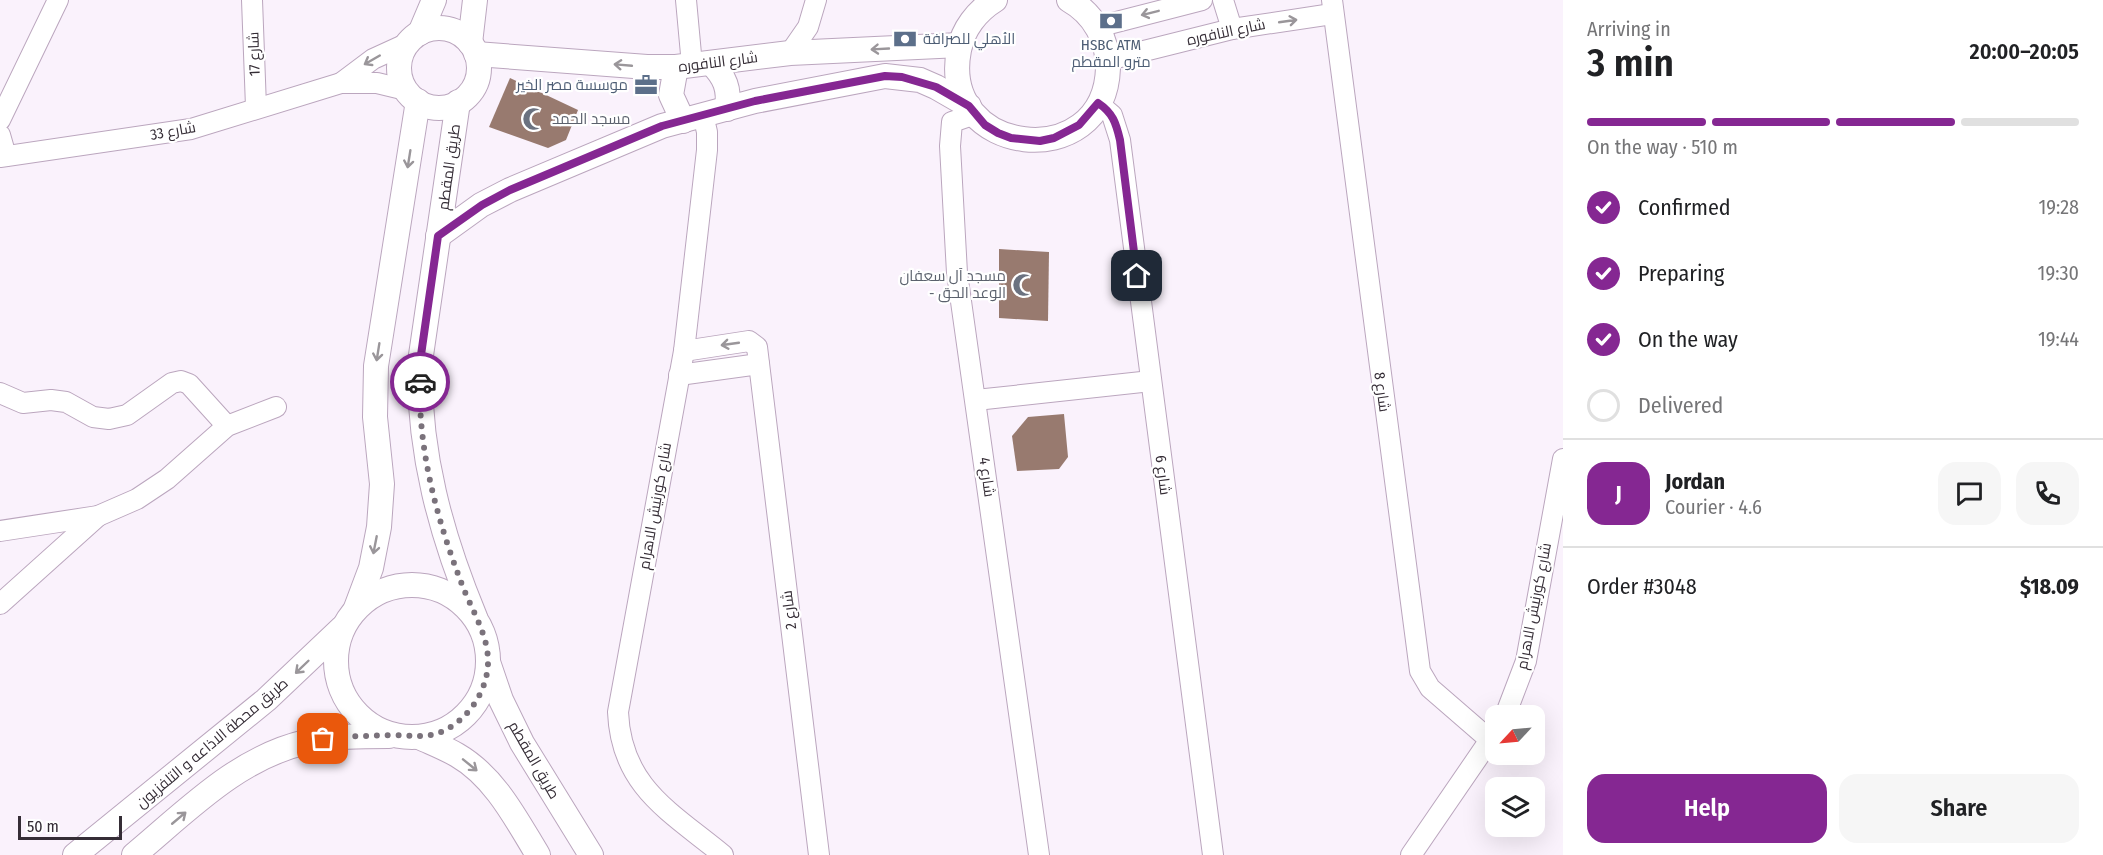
<!DOCTYPE html>
<html lang="en">
<head>
<meta charset="utf-8">
<style>
  body { margin:0; font-family:"Fira Sans Condensed",Cairo,sans-serif; background:#f6f6f6; color:#202124; height:100vh; display:flex; flex-direction:column; font-size:22px; white-space:nowrap }
  * { box-sizing:border-box; margin:0 }
  p { font-size:20px; color:#757577 }
  .icon { flex:none; width:33px; height:33px; fill:none; stroke:currentColor; stroke-width:2; stroke-linecap:round; stroke-linejoin:round }
  .map { position:relative; flex:1; overflow:hidden }
  .panel { display:flex; flex-direction:column; background:#fff; width:540px }
  .panel>* { flex:none }
  .needle { width:39px; rotate:244deg }
  .controls { position:absolute; left:1485px; top:705px; display:grid; gap:12px }
  .controls a { display:grid; place-items:center; width:60px; height:60px; border-radius:12px; background:#fff; box-shadow:0 6px 24px #0002; font-size:30px }
  .scale { position:absolute; left:18px; bottom:15px; width:104px; box-sizing:border-box; padding-left:6px; border:3px solid #352d36; border-top:0; font-size:16px; line-height:21px; white-space:nowrap; color:#352d36; -webkit-text-stroke:4px #fff; paint-order:stroke }
  .pin { position:absolute; display:grid; place-items:center; width:51px; height:51px; color:#fff; margin:-26px; border-radius:12px; box-shadow:0 3px 9px #0006 }
  .courier { position:absolute; display:grid; place-items:center; width:60px; height:60px; margin:-30px; border:4px solid #852792; border-radius:50%; background:#fff; color:#222; box-shadow:0 2px 8px #0007 }
  .overview em { font-style:normal; font-weight:600 }
  .overview div { display:flex; flex-direction:column-reverse }
  .overview { display:flex; align-items:center; justify-content:space-between; height:102px; padding:0 24px }
  h1 { font-size:39px; font-weight:600; line-height:45px }
  .bar { display:grid; grid-template-columns:repeat(4,1fr); gap:9px 6px; align-content:center; height:72px; padding:0 24px }
  .bar i { height:8px; border-radius:4px; background:#e0e0e0 }
  .bar .current { background:#852792 }
  .bar p { grid-column:span 4 }
  .line { display:flex; align-items:center; gap:15px; padding:0 24px; border-top:2px solid #e0e0e0 }
  .line div { flex:1 }
  .round { display:grid; place-items:center; flex:none; width:63px; height:63px; border-radius:18px; background:#f6f6f6 }
  ol { padding:0 24px; list-style:none }
  li { display:flex; align-items:center; gap:18px; height:66px }
  li p { margin-inline-start:auto }
  li .icon { padding:6px; border-radius:50%; background:#852792; color:#fff; stroke-width:4 }
  li:last-child { color:#757577 }
  li i { width:33px; height:33px; border:3px solid #e0e0e0; border-radius:50% }
  .action { display:flex; gap:12px; margin-top:auto; padding:12px 24px }
  .action a { flex:1; height:69px; border-radius:18px; background:#852792; color:#fff; font-size:24px; font-weight:600; line-height:69px; text-align:center }
  .action a+a { background:#f6f6f6; color:#202124 }
  main { display:flex; flex:1; min-height:0 }
  .map>svg:first-child { display:block }
</style>
</head>
<body>
<main>
<div class="map">
<svg width="1563" height="855" viewBox="0 0 1563 855">
  <rect width="100%" height="100%" fill="#faf2fc"/>
  <g fill="#987a6f">
    <polygon points="510,78 578,110 566,140 548,148 489,127"/>
    <polygon points="999,249 1049,252 1048,321 999,318"/>
    <polygon points="1064,414 1068,457 1059,469 1017,471 1012,436 1028,417"/>
  </g>
  <g fill="none" stroke-linecap="round" stroke-linejoin="round">
    <g stroke="#bba6be" stroke-width="22">
      <g id="minor">
        <polyline points="252,0 256,107"/>
        <polyline points="686,0 692,65"/>
        <polyline points="1223,0 1232,29"/>
        <polyline points="1332,0 1420,671 1430,688 1490,740"/>
        <polyline points="1097,27 1202,0"/>
        <polyline points="790,53 808,27 816,0"/>
        <polyline points="1108,60 1232,29 1332,14"/>
        <polyline points="341,83 373,59 408,43"/>
        <polyline points="1098,103 1112,115 1120,140 1213,855"/>
        <polyline points="975,114 952,122 950,146 957,273 1039,855"/>
        <path d="M703,115L707,132V150L684,351L618,712C621,787 671,812 723,855"/>
        <polyline points="0,120 58,0"/>
        <polyline points="0,135 6,156"/>
        <polyline points="0,157 191,129 341,83 377,83 406,90"/>
        <polyline points="684,351 749,341 757,347 819,855"/>
        <polyline points="679,375 759,364"/>
        <polyline points="0,393 23,403 51,400 66,402 93,417 109,419 127,415 172,383 181,381 189,384 227,426"/>
        <polyline points="976,400 1151,381"/>
        <polyline points="0,531 98,516 137,499 167,479 227,426 276,407"/>
        <polyline points="0,604 98,516"/>
        <polyline points="1505,716 1526,661 1563,459"/>
        <polyline points="1411,855 1496,731"/>
      </g>
    </g>
    <g stroke="#bba6be" stroke-width="26">
      <g id="major">
        <path d="M995,0C977,11 963,29 959,50C938,157 1105,175 1108,68C1108,40 1094,14 1069,0"/>
        <circle cx="439" cy="68" r="40"/>
        <polyline points="420,33 434,0"/>
        <polyline points="470,43 475,0"/>
        <polyline points="476,54 647,67 676,67 790,53 960,45"/>
        <path d="M711,63C725,77 730,89 727,109"/>
        <polyline points="676,67 671,95 683,121"/>
        <path d="M458,102L420,362C418,452 441,535 475,617"/>
        <polyline points="438,236 481,205 510,190 662,126 755,101 885,76 920,80 936,87 969,106"/>
        <circle cx="412" cy="661" r="76"/>
        <polyline points="356,608 371,568 379,527 382,484 375,417 376,366 418,101"/>
        <polyline points="488,662 501,700 522,743 591,855"/>
        <path d="M419,737C432,743 445,748 457,755C495,777 516,819 538,855"/>
        <polyline points="75,855 266,700 342,628"/>
        <path d="M134,855C187,811 237,758 306,742C334,736 362,736 389,736"/>
      </g>
    </g>
    <use href="#minor" stroke="#fff" stroke-width="20"/>
    <use href="#major" stroke="#fff" stroke-width="24"/>
  </g>
  <defs><path id="oneway-shaft" d="M-6 0H5M1.5-3L5.5 0L1.5 3" fill="none" stroke-width="1.6" stroke-linecap="round" stroke-linejoin="round" transform="scale(1.5)"/></defs>
  <g stroke="#9a969a">
    <use href="#oneway-shaft" transform="translate(1150 13) rotate(166)"/>
    <use href="#oneway-shaft" transform="translate(1288 21) rotate(-8)"/>
    <use href="#oneway-shaft" transform="translate(880 49) rotate(177)"/>
    <use href="#oneway-shaft" transform="translate(372 60) rotate(150)"/>
    <use href="#oneway-shaft" transform="translate(623 65) rotate(-175)"/>
    <use href="#oneway-shaft" transform="translate(409 159) rotate(99)"/>
    <use href="#oneway-shaft" transform="translate(730 344) rotate(172)"/>
    <use href="#oneway-shaft" transform="translate(378 352) rotate(99)"/>
    <use href="#oneway-shaft" transform="translate(375 545) rotate(101)"/>
    <use href="#oneway-shaft" transform="translate(302 667) rotate(136)"/>
    <use href="#oneway-shaft" transform="translate(470 765) rotate(39)"/>
    <use href="#oneway-shaft" transform="translate(179 818) rotate(-40)"/>
  </g>
  <g fill="none" stroke-linecap="round" stroke-linejoin="round">
    <path stroke="#7a727b" stroke-width="6" stroke-dasharray="0 10.8" d="M323,739C346,736 369,736 392,735C409,735 424,739 441,732C469,720 489,689 488,659C487,632 470,607 461,582C437,519 418,450 420,382"/>
    <path stroke="#852792" stroke-width="8" d="M420,382V362L438,236L482,205L510,190L662,126L755,101L885,76L902,77L936,87L969,106L985,125L998,133L1011,138L1040,141L1054,138L1079,125L1098,103C1113,113 1116,123 1120,140L1137,276"/>
  </g>
  <defs>
    <g id="bank-bare" transform="scale(1.8)"><path d="M-6-4H6V4H-6ZM0-2.3a2.3 2.3 0 1 0 0 4.6a2.3 2.3 0 1 0 0-4.6Z" fill="#5c6f8a" stroke="#fff" stroke-width="2.5" paint-order="stroke"/></g>
    <g id="office-bare" transform="scale(1.8)"><path d="M-6-3h4V-5.5h4V-3h4V5H-6ZM-1-4.5V-3h2v-1.5ZM-6 0V1H6V0Z" fill="#5c6f8a" stroke="#fff" stroke-width="2.5" paint-order="stroke"/></g>
    <g id="mosque-bare" transform="scale(1.8)"><path d="M3.5-4.9A6 6 0 1 0 3.5 4.9A5 5 0 1 1 3.5-4.9Z" fill="#6b7280" stroke="#fff" stroke-width="2.5" paint-order="stroke"/></g>
  </defs>
  <g fill-rule="evenodd">
    <use href="#bank-bare" x="1111" y="21"/>
    <use href="#bank-bare" x="905" y="39"/>
    <use href="#office-bare" x="646" y="85"/>
    <use href="#mosque-bare" x="534" y="119"/>
    <use href="#mosque-bare" x="1024" y="285"/>
  </g>
  <g text-anchor="middle" stroke-width="4.5" stroke-linejoin="round" paint-order="stroke">
    <g font-size="15" fill="#352d36" stroke="#fff">
      <text transform="translate(1226 32) rotate(-12)" y="5">شارع النافوره</text>
      <text transform="translate(254 54) rotate(-92)" y="5">شارع 17</text>
      <text transform="translate(718 62) rotate(-7)" y="5">شارع النافوره</text>
      <text transform="translate(173 131) rotate(-10)" y="5">شارع 33</text>
      <text transform="translate(449 167) rotate(-82)" y="5">طريق المقطم</text>
      <text transform="translate(1382 392) rotate(82)" y="5">شارع 8</text>
      <text transform="translate(1163 475) rotate(83)" y="5">شارع 6</text>
      <text transform="translate(987 477) rotate(82)" y="5">شارع 4</text>
      <text transform="translate(655 506) rotate(-80)" y="5">شارع كورنيش الاهرام</text>
      <text transform="translate(1534 606) rotate(-79)" y="5">شارع كورنيش الاهرام</text>
      <text transform="translate(789 610) rotate(-97)" y="5">شارع 2</text>
      <text transform="translate(212 743) rotate(-40)" y="5">طريق محطة الاذاعه و التلفزيون</text>
      <text transform="translate(534 760) rotate(60)" y="5">طريق المقطم</text>
    </g>
    <g font-size="15" fill="#4e5e75" stroke="#fff" text-anchor="start">
      <text x="923" y="44">الأهلي للصرافة</text>
      <text x="1111" y="50" text-anchor="middle">HSBC ATM<tspan x="1111" dy="17">مترو المقطم</tspan></text>
      <text x="628" y="90" text-anchor="end">موسسة مصر الخير</text>
    </g>
    <g font-size="15" fill="#5b616d" stroke="#fff" text-anchor="start">
      <text x="552" y="124">مسجد الحمد</text>
      <text x="1006" y="281" text-anchor="end">مسجد آل سعفان<tspan x="1006" dy="17">- الوعد الحق</tspan></text>
    </g>
  </g>
</svg>
<div class="controls">
<a><svg class="needle" viewBox="-14 -14 28 28"><path d="M0-13l5 13h-10z" fill="#e53935"/><path d="M0 13l5-13h-10z" fill="#757577"/></svg></a>
<a><svg class="icon" aria-label="layers" viewBox="0 0 24 24"><path d="M12 4l9 5-9 5-9-5zM3 14l9 5 9-5"/></svg></a>
</div>
<div class="scale">50 m</div>
<div class="pin" style="left:323px;top:739px;background:#ea580c"><svg class="icon" aria-label="bag" viewBox="0 0 24 24"><path d="M5 8h14l-1 12H6zM9 8a3 3 0 0 1 6 0"/></svg></div>
<div class="pin" style="left:1137px;top:276px;background:#1f2937"><svg class="icon" aria-label="home" viewBox="0 0 24 24"><path d="M3 11l9-7 9 7M6 9v11h12V9"/></svg></div>
<div class="courier" style="left:420px;top:382px"><svg class="icon" aria-label="car" viewBox="0 0 24 24"><path d="M5 17H2v-5l4-1 3-4h7l3 4 3 1v5h-3M9 17h6M6 11h13"/><circle cx="7" cy="17" r="2"/><circle cx="17" cy="17" r="2"/></svg></div>
</div>
<section class="panel">
<div class="overview"><div><h1>3 min</h1><p>Arriving in</p></div><em>20:00–20:05</em></div>
<div class="bar"><i class="current"></i><i class="current"></i><i class="current"></i><i></i><p>On the way · 510 m</p></div>
<ol>
<li><svg class="icon" aria-label="check" viewBox="0 0 24 24"><path d="M5 12l5 5 9-10"/></svg>Confirmed<p>19:28</p></li>
<li><svg class="icon" aria-label="check" viewBox="0 0 24 24"><path d="M5 12l5 5 9-10"/></svg>Preparing<p>19:30</p></li>
<li><svg class="icon" aria-label="check" viewBox="0 0 24 24"><path d="M5 12l5 5 9-10"/></svg>On the way<p>19:44</p></li>
<li><i></i>Delivered</li>
</ol>
<div class="line" style="height:108px"><b class="round" style="background:#852792;color:#fff">J</b><div><b>Jordan</b><p>Courier · 4.6</p></div><a class="round"><svg class="icon" aria-label="chat" viewBox="0 0 24 24"><path d="M4 5h16v11H9l-5 4z"/></svg></a><a class="round"><svg class="icon" aria-label="phone" viewBox="0 0 24 24"><path d="M5 4h4l2 5-3 2q2 4 5 5l2-3 5 2v4C11 20 4 13 5 4z"/></svg></a></div>
<div class="line" style="height:78px"><div>Order #3048</div><b>$18.09</b></div>
<div class="action"><a>Help</a><a>Share</a></div>
</section>
</main>
</body>
</html>
